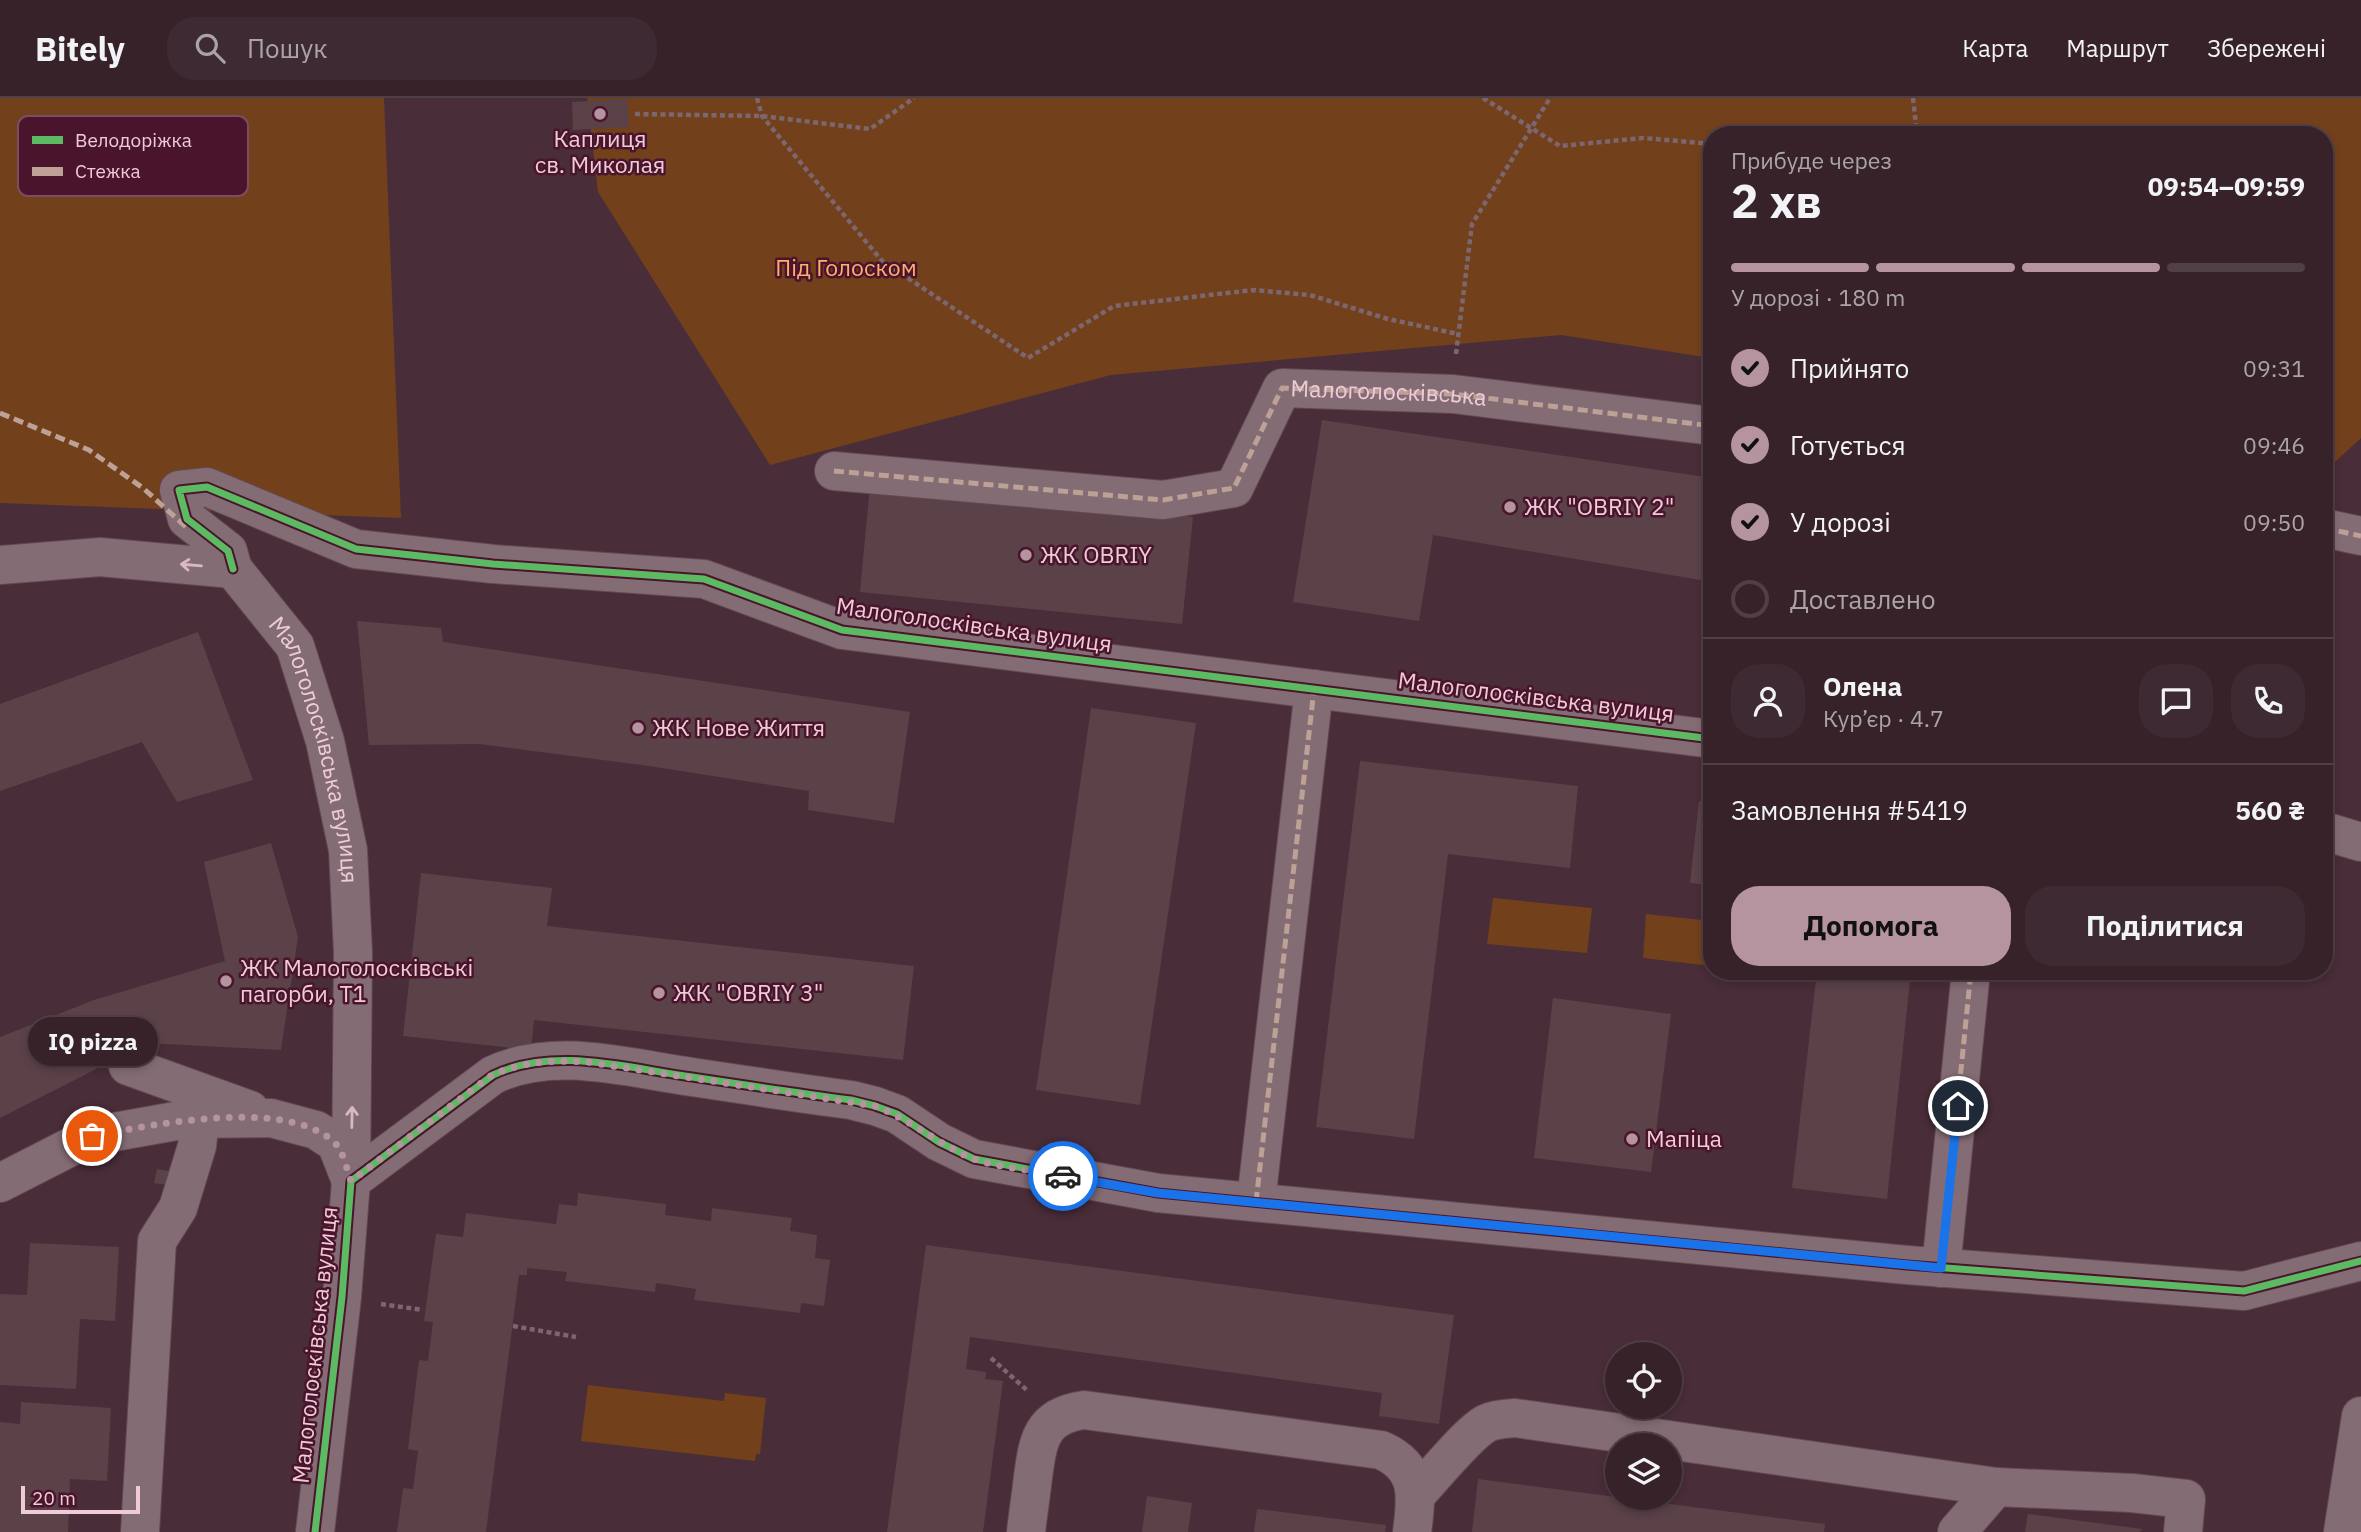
<!DOCTYPE html>
<html lang="uk">
<head>
<meta charset="utf-8">
<style>
  body { margin:0; font-family:"IBM Plex Sans",sans-serif; background:#3e2a32; color:#f1f3f6; height:100vh; display:flex; flex-direction:column; font-size:26px; white-space:nowrap }
  * { box-sizing:border-box; margin:0 }
  p { font-size:23px; color:#aaa4a8 }
  .icon { flex:none; width:38px; height:38px; fill:none; stroke:currentColor; stroke-width:2; stroke-linecap:round; stroke-linejoin:round }
  .map { position:relative; flex:1; overflow:hidden }
  .sheet { position:absolute; left:1703px; top:28px; width:630px; height:854px; display:flex; flex-direction:column; background:#37222a; border-radius:28px; box-shadow:0 4px 10px #0003,0 0 0 2px #513f47 }
  .sheet>* { flex:none }
  .fabs { position:absolute; left:1605px; top:1244px; display:grid; gap:14px }
  .fabs a { display:grid; place-items:center; width:77px; height:77px; border-radius:50%; background:#37222a; box-shadow:0 4px 10px #0003,0 0 0 2px #513f47; font-size:35px }
  .scale { position:absolute; left:21px; bottom:18px; width:119px; box-sizing:border-box; padding-left:7px; border:4px solid #efcbd7; border-top:0; font-size:19px; line-height:24px; white-space:nowrap; color:#efcbd7; -webkit-text-stroke:5px #4a152c; paint-order:stroke }
  .pin { position:absolute; display:grid; place-items:center; width:60px; height:60px; color:#fff; margin:-30px; border:4px solid #fff; border-radius:50%; box-shadow:0 2px 7px #0007 }
  .courier { position:absolute; display:grid; place-items:center; width:70px; height:70px; margin:-35px; border:5px solid #1a73e8; border-radius:50%; background:#fff; color:#222; box-shadow:0 2px 9px #0007 }
  .bubble { position:absolute; height:49px; border-radius:24px; background:#37222a; box-shadow:0 4px 10px #0003,0 0 0 2px #513f47; font-size:23px; font-weight:700; line-height:49px; text-align:center }
  .head em { font-style:normal; font-weight:700 }
  .head div { display:flex; flex-direction:column-reverse }
  .head { display:flex; align-items:center; justify-content:space-between; height:119px; padding:0 28px }
  h1 { font-size:46px; font-weight:700; line-height:52px }
  .bar { display:grid; grid-template-columns:repeat(4,1fr); gap:10px 7px; align-content:center; height:84px; padding:0 28px }
  .bar i { height:9px; border-radius:5px; background:#513f47 }
  .bar .active { background:#b5949f }
  .bar p { grid-column:span 4 }
  .line { display:flex; align-items:center; gap:18px; padding:0 28px; border-top:2px solid #513f47 }
  .line div { flex:1 }
  .round { display:grid; place-items:center; flex:none; width:74px; height:74px; border-radius:28px; background:#3e2a32 }
  ol { padding:0 28px; list-style:none }
  li { display:flex; align-items:center; gap:21px; height:77px }
  li p { margin-inline-start:auto }
  li .icon { padding:7px; border-radius:50%; background:#b5949f; color:#111; stroke-width:4 }
  li:last-child { color:#aaa4a8 }
  li i { width:38px; height:38px; border:4px solid #513f47; border-radius:50% }
  .action { display:flex; gap:14px; margin-top:auto; padding:14px 28px }
  .action a { flex:1; height:80px; border-radius:28px; background:#b5949f; color:#111; font-size:28px; font-weight:700; line-height:80px; text-align:center }
  .action a+a { background:#3e2a32; color:#f1f3f6 }
  header { display:flex; align-items:center; gap:42px; box-sizing:border-box; height:98px; padding:0 35px; background:#37222a; border-bottom:2px solid #513f47 }
  header strong { font-size:33px }
  nav { display:flex; gap:38px; margin-inline-start:auto; font-size:24px }
  .search { width:490px; height:63px; background:#3e2a32; display:flex; align-items:center; gap:18px; box-sizing:border-box; padding:0 24px; border-radius:28px; color:#aaa4a8; font-size:26px }
  .map>svg:first-child { display:block }
</style>
</head>
<body>
<header>
<strong>Bitely</strong>
<div class="search"><svg class="icon" aria-label="search" viewBox="0 0 24 24"><circle cx="10" cy="10" r="6"/><path d="M15 15l6 6"/></svg>Пошук</div>
<nav><a>Карта</a><a>Маршрут</a><a>Збережені</a></nav>
</header>
<div class="map">
<svg width="2361" height="1434" viewBox="0 0 2361 1434">
  <rect width="100%" height="100%" fill="#492d38"/>
  <g fill="#72411b">
    <polygon points="0,0 384,0 401,420 0,405"/>
    <polygon points="587,0 2361,0 2361,340 2324,374 2324,37 1712,37 1711,260 1561,237 1111,277 770,367 598,94"/>
    <polygon points="1493,800 1592,810 1587,855 1487,846"/>
    <polygon points="1646,816 1711,823 1711,868 1643,860"/>
    <polygon points="588,1287 724,1303 725,1295 766,1300 760,1356 756,1356 755,1363 581,1343"/>
  </g>
  <g fill="#5b4248">
    <polygon points="627,1 629,29 573,32 572,4"/>
    <polygon points="1322,322 1712,380 1712,484 1433,437 1419,523 1293,504"/>
    <polygon points="870,387 1193,419 1182,526 860,494"/>
    <polygon points="357,523 441,530 443,544 910,614 894,725 808,712 809,693 649,668 480,646 369,647"/>
    <polygon points="198,534 253,682 177,704 142,644 0,693 0,606"/>
    <polygon points="1091,610 1196,625 1140,1007 1036,992"/>
    <polygon points="1360,663 1578,688 1570,770 1448,756 1414,1041 1316,1029"/>
    <polygon points="1699,703 1712,704 1712,787 1690,785"/>
    <polygon points="271,745 298,839 281,952 147,945 0,1020 0,939 94,902 225,863 204,764"/>
    <polygon points="421,775 552,790 547,828 914,868 903,962 534,922 531,952 403,938"/>
    <polygon points="1817,873 1911,873 1887,1101 1792,1090"/>
    <polygon points="1553,900 1671,916 1651,1074 1534,1060"/>
    <polygon points="157,1071 176,1074 174,1088 154,1085"/>
    <polygon points="578,1095 666,1106 665,1117 711,1123 712,1110 792,1120 790,1133 817,1137 815,1160 830,1162 824,1208 801,1205 800,1215 694,1202 696,1191 656,1185 655,1194 565,1183 567,1174 527,1170 527,1177 519,1177 486,1434 397,1434 403,1390 413,1391 418,1353 408,1351 419,1262 428,1263 433,1224 424,1223 436,1136 463,1139 466,1115 556,1126 559,1106 577,1108"/>
    <polygon points="30,1145 119,1149 115,1223 80,1221 76,1291 0,1287 0,1196 27,1197"/>
    <polygon points="926,1147 1454,1217 1439,1326 1379,1318 1382,1295 970,1239 966,1271 986,1274 985,1281 1003,1283 983,1434 887,1434"/>
    <polygon points="21,1304 111,1310 107,1383 70,1381 68,1434 0,1434 0,1324 20,1326"/>
    <polygon points="1478,1381 1825,1426 1824,1434 1472,1434"/>
    <polygon points="1147,1398 1192,1405 1188,1434 1142,1434"/>
    <polygon points="1257,1411 1386,1427 1385,1434 1254,1434"/>
    <polygon points="2028,1416 2142,1431 2140,1434 2025,1434"/>
  </g>
  <g fill="none" stroke-linecap="round" stroke-linejoin="round">
    <g stroke="#634954" stroke-width="40">
      <g id="minor">
        <polyline points="834,373 1163,402 1234,390 1282,290 1453,296 1712,328"/>
        <polyline points="2324,430 2361,438"/>
        <path id="s1" d="M0,467L100,459L233,471L295,548L325,643L348,752L353,855L351,1083L336,1045L316,1032L271,1020L187,1021L92,1038L0,1085"/>
        <polyline points="233,471 228,453 187,421 179,392 207,389 356,451 493,466 704,481 842,532 1712,641"/>
        <polyline points="2324,733 2361,744"/>
        <polyline points="128,968 250,1012"/>
        <polyline points="1256,1104 1314,591"/>
        <polyline points="1941,1170 1971,873"/>
        <path d="M1416,1397C1432,1380 1469,1334 1487,1325C1496,1321 1506,1321 1515,1320L1996,1389"/>
        <polyline points="140,1434 157,1143 178,1110 197,1048 200,1021"/>
        <path d="M315,1434L342,1199L351,1083L493,977C554,948 627,970 692,979C745,987 798,995 851,1002L875,1008L897,1016L939,1044L974,1061L1158,1095L1907,1167L2244,1193L2361,1163"/>
        <path d="M1026,1434C1028,1416 1031,1397 1033,1379C1038,1342 1041,1318 1084,1312L1381,1352C1420,1369 1417,1398 1412,1434"/>
        <polyline points="1957,1434 1996,1389 2132,1395 2186,1401 2183,1434"/>
        <polyline points="2343,1434 2361,1318"/>
      </g>
    </g>
    <g stroke="#7c666f" stroke-width="4.5" stroke-dasharray="5 3.5" stroke-linecap="butt">
      <polyline points="757,0 762,18 882,163 1028,260 1114,208 1253,192 1310,197 1388,221 1458,236"/>
      <polyline points="1483,0 1560,48 1643,40 1712,46"/>
      <polyline points="1913,0 1917,37"/>
      <polyline points="635,16 762,18 870,31 914,0"/>
      <polyline points="1456,256 1472,126 1550,0"/>
      <polyline points="381,1206 423,1212"/>
      <polyline points="513,1228 576,1239"/>
      <polyline points="991,1260 1029,1294"/>
    </g>
    <use href="#minor" stroke="#846c75" stroke-width="38"/>
    <g stroke="#bda197" stroke-width="5" stroke-dasharray="10 5" stroke-linecap="butt">
      <polyline points="0,315 89,352 143,390 186,429"/>
      <path id="s2" d="M834,373L1163,402L1234,390L1282,290L1453,296L1712,328"/>
      <polyline points="2324,430 2361,438"/>
      <polyline points="1256,1104 1314,591"/>
      <polyline points="1941,1170 1971,873"/>
    </g>
    <g stroke="#4a152c" stroke-width="11">
      <g id="cycleway">
        <polyline points="233,471 228,453 187,421 179,392 207,389 356,451 493,466 704,481 842,532 1712,641"/>
        <path d="M315,1434L342,1199L351,1083L493,977C554,948 627,970 692,979C745,987 798,995 851,1002L875,1008L897,1016L939,1044L974,1061L1158,1095L1907,1167L2244,1193L2361,1163"/>
      </g>
    </g>
    <use href="#cycleway" stroke="#5cba63" stroke-width="7"/>
  </g>
  <defs><path id="oneway-shaft" d="M-6 0H5M1.5-3L5.5 0L1.5 3" fill="none" stroke-width="1.6" stroke-linecap="round" stroke-linejoin="round" transform="scale(1.75)"/></defs>
  <g stroke="#dab8c3">
    <use href="#oneway-shaft" transform="translate(191 467) rotate(-175)"/>
    <use href="#oneway-shaft" transform="translate(352 1019) rotate(-89)"/>
  </g>
  <g fill="none" stroke-linecap="round" stroke-linejoin="round">
    <path stroke="#b5949f" stroke-width="7" stroke-dasharray="0 12.6" d="M92,1038C153,1027 284,999 334,1044C343,1052 347,1072 351,1083L492,977C524,963 553,962 587,964L875,1008C909,1021 937,1045 971,1060C993,1069 1037,1073 1063,1078"/>
    <polyline stroke="#1a73e8" stroke-width="9" points="1063,1078 1158,1095 1941,1170 1958,1008"/>
  </g>
  <g fill="#b5949f" stroke="#4a152c" stroke-width="2.5">
    <circle cx="600" cy="16" r="7"/>
    <circle cx="1510" cy="409" r="7"/>
    <circle cx="1026" cy="457" r="7"/>
    <circle cx="638" cy="630" r="7"/>
    <circle cx="226" cy="883" r="7"/>
    <circle cx="659" cy="895" r="7"/>
    <circle cx="1632" cy="1041" r="7"/>
  </g>
  <g text-anchor="middle" stroke-width="5" stroke-linejoin="round" paint-order="stroke">
    <g font-size="23" fill="#efcbd7" stroke="#4a152c" text-anchor="start">
      <text x="600" y="49" text-anchor="middle">Каплиця<tspan x="600" dy="26">св. Миколая</tspan></text>
      <text x="1524" y="417">ЖК "OBRIY 2"</text>
      <text x="1040" y="465">ЖК OBRIY</text>
      <text x="652" y="638">ЖК Нове Життя</text>
      <text x="240" y="878">ЖК Малоголосківські<tspan x="240" dy="26">пагорби, Т1</tspan></text>
      <text x="673" y="903">ЖК "OBRIY 3"</text>
      <text x="1646" y="1049">Мапіца</text>
    </g>
    <g font-size="23" fill="#ffac6d" stroke="#4a152c">
      <text x="846" y="178">Під Голоском</text>
    </g>
    <g font-size="23" fill="#efcbd7" stroke="#4a152c">
      <text dy="8" stroke="none"><textPath href="#s2" startOffset="620">Малоголосківська</textPath></text>
      <text transform="translate(974 527) rotate(8)" y="8">Малоголосківська вулиця</text>
      <text transform="translate(1536 599) rotate(7)" y="8">Малоголосківська вулиця</text>
      <text dy="8" stroke="none"><textPath href="#s1" startOffset="438">Малоголосківська вулиця</textPath></text>
      <text transform="translate(315 1247) rotate(-84)" y="8">Малоголосківська вулиця</text>
    </g>
  </g>
  <rect x="18" y="18" width="230" height="80" rx="10" fill="#4a152c" stroke="#7c4c5f" stroke-width="2"/>
  <rect x="32" y="38" width="31" height="8" fill="#5cba63"/>
  <rect x="32" y="69" width="31" height="9" fill="#bda197"/>
  <g font-size="19" fill="#efcbd7">
    <text x="75" y="49">Велодоріжка</text>
    <text x="75" y="80">Стежка</text>
  </g>
</svg>
<div class="fabs">
<a><svg class="icon" aria-label="locate" viewBox="0 0 24 24"><circle cx="12" cy="12" r="6"/><path d="M12 2v4M12 18v4M2 12h4M18 12h4"/></svg></a>
<a><svg class="icon" aria-label="layers" viewBox="0 0 24 24"><path d="M12 4l9 5-9 5-9-5zM3 14l9 5 9-5"/></svg></a>
</div>
<div class="scale">20 m</div>
<div class="pin" style="left:92px;top:1038px;background:#ea580c"><svg class="icon" aria-label="bag" viewBox="0 0 24 24"><path d="M5 8h14l-1 12H6zM9 8a3 3 0 0 1 6 0"/></svg></div>
<div class="pin" style="left:1958px;top:1008px;background:#1f2937"><svg class="icon" aria-label="home" viewBox="0 0 24 24"><path d="M3 11l9-7 9 7M6 9v11h12V9"/></svg></div>
<div class="courier" style="left:1063px;top:1078px"><svg class="icon" aria-label="car" viewBox="0 0 24 24"><path d="M5 17H2v-5l4-1 3-4h7l3 4 3 1v5h-3M9 17h6M6 11h13"/><circle cx="7" cy="17" r="2"/><circle cx="17" cy="17" r="2"/></svg></div>
<div class="bubble" style="left:28px;top:919px;width:130px">IQ pizza</div>
<section class="sheet">
<div class="head"><div><h1>2 хв</h1><p>Прибуде через</p></div><em>09:54–09:59</em></div>
<div class="bar"><i class="active"></i><i class="active"></i><i class="active"></i><i></i><p>У дорозі · 180 m</p></div>
<ol>
<li><svg class="icon" aria-label="check" viewBox="0 0 24 24"><path d="M5 12l5 5 9-10"/></svg>Прийнято<p>09:31</p></li>
<li><svg class="icon" aria-label="check" viewBox="0 0 24 24"><path d="M5 12l5 5 9-10"/></svg>Готується<p>09:46</p></li>
<li><svg class="icon" aria-label="check" viewBox="0 0 24 24"><path d="M5 12l5 5 9-10"/></svg>У дорозі<p>09:50</p></li>
<li><i></i>Доставлено</li>
</ol>
<div class="line" style="height:126px"><a class="round"><svg class="icon" aria-label="person" viewBox="0 0 24 24"><circle cx="12" cy="8" r="4"/><path d="M4 21q1-7 8-7t8 7"/></svg></a><div><b>Олена</b><p>Кур’єр · 4.7</p></div><a class="round"><svg class="icon" aria-label="chat" viewBox="0 0 24 24"><path d="M4 5h16v11H9l-5 4z"/></svg></a><a class="round"><svg class="icon" aria-label="phone" viewBox="0 0 24 24"><path d="M5 4h4l2 5-3 2q2 4 5 5l2-3 5 2v4C11 20 4 13 5 4z"/></svg></a></div>
<div class="line" style="height:91px"><div>Замовлення #5419</div><b>560 ₴</b></div>
<div class="action"><a>Допомога</a><a>Поділитися</a></div>
</section>
</div>
</body>
</html>
